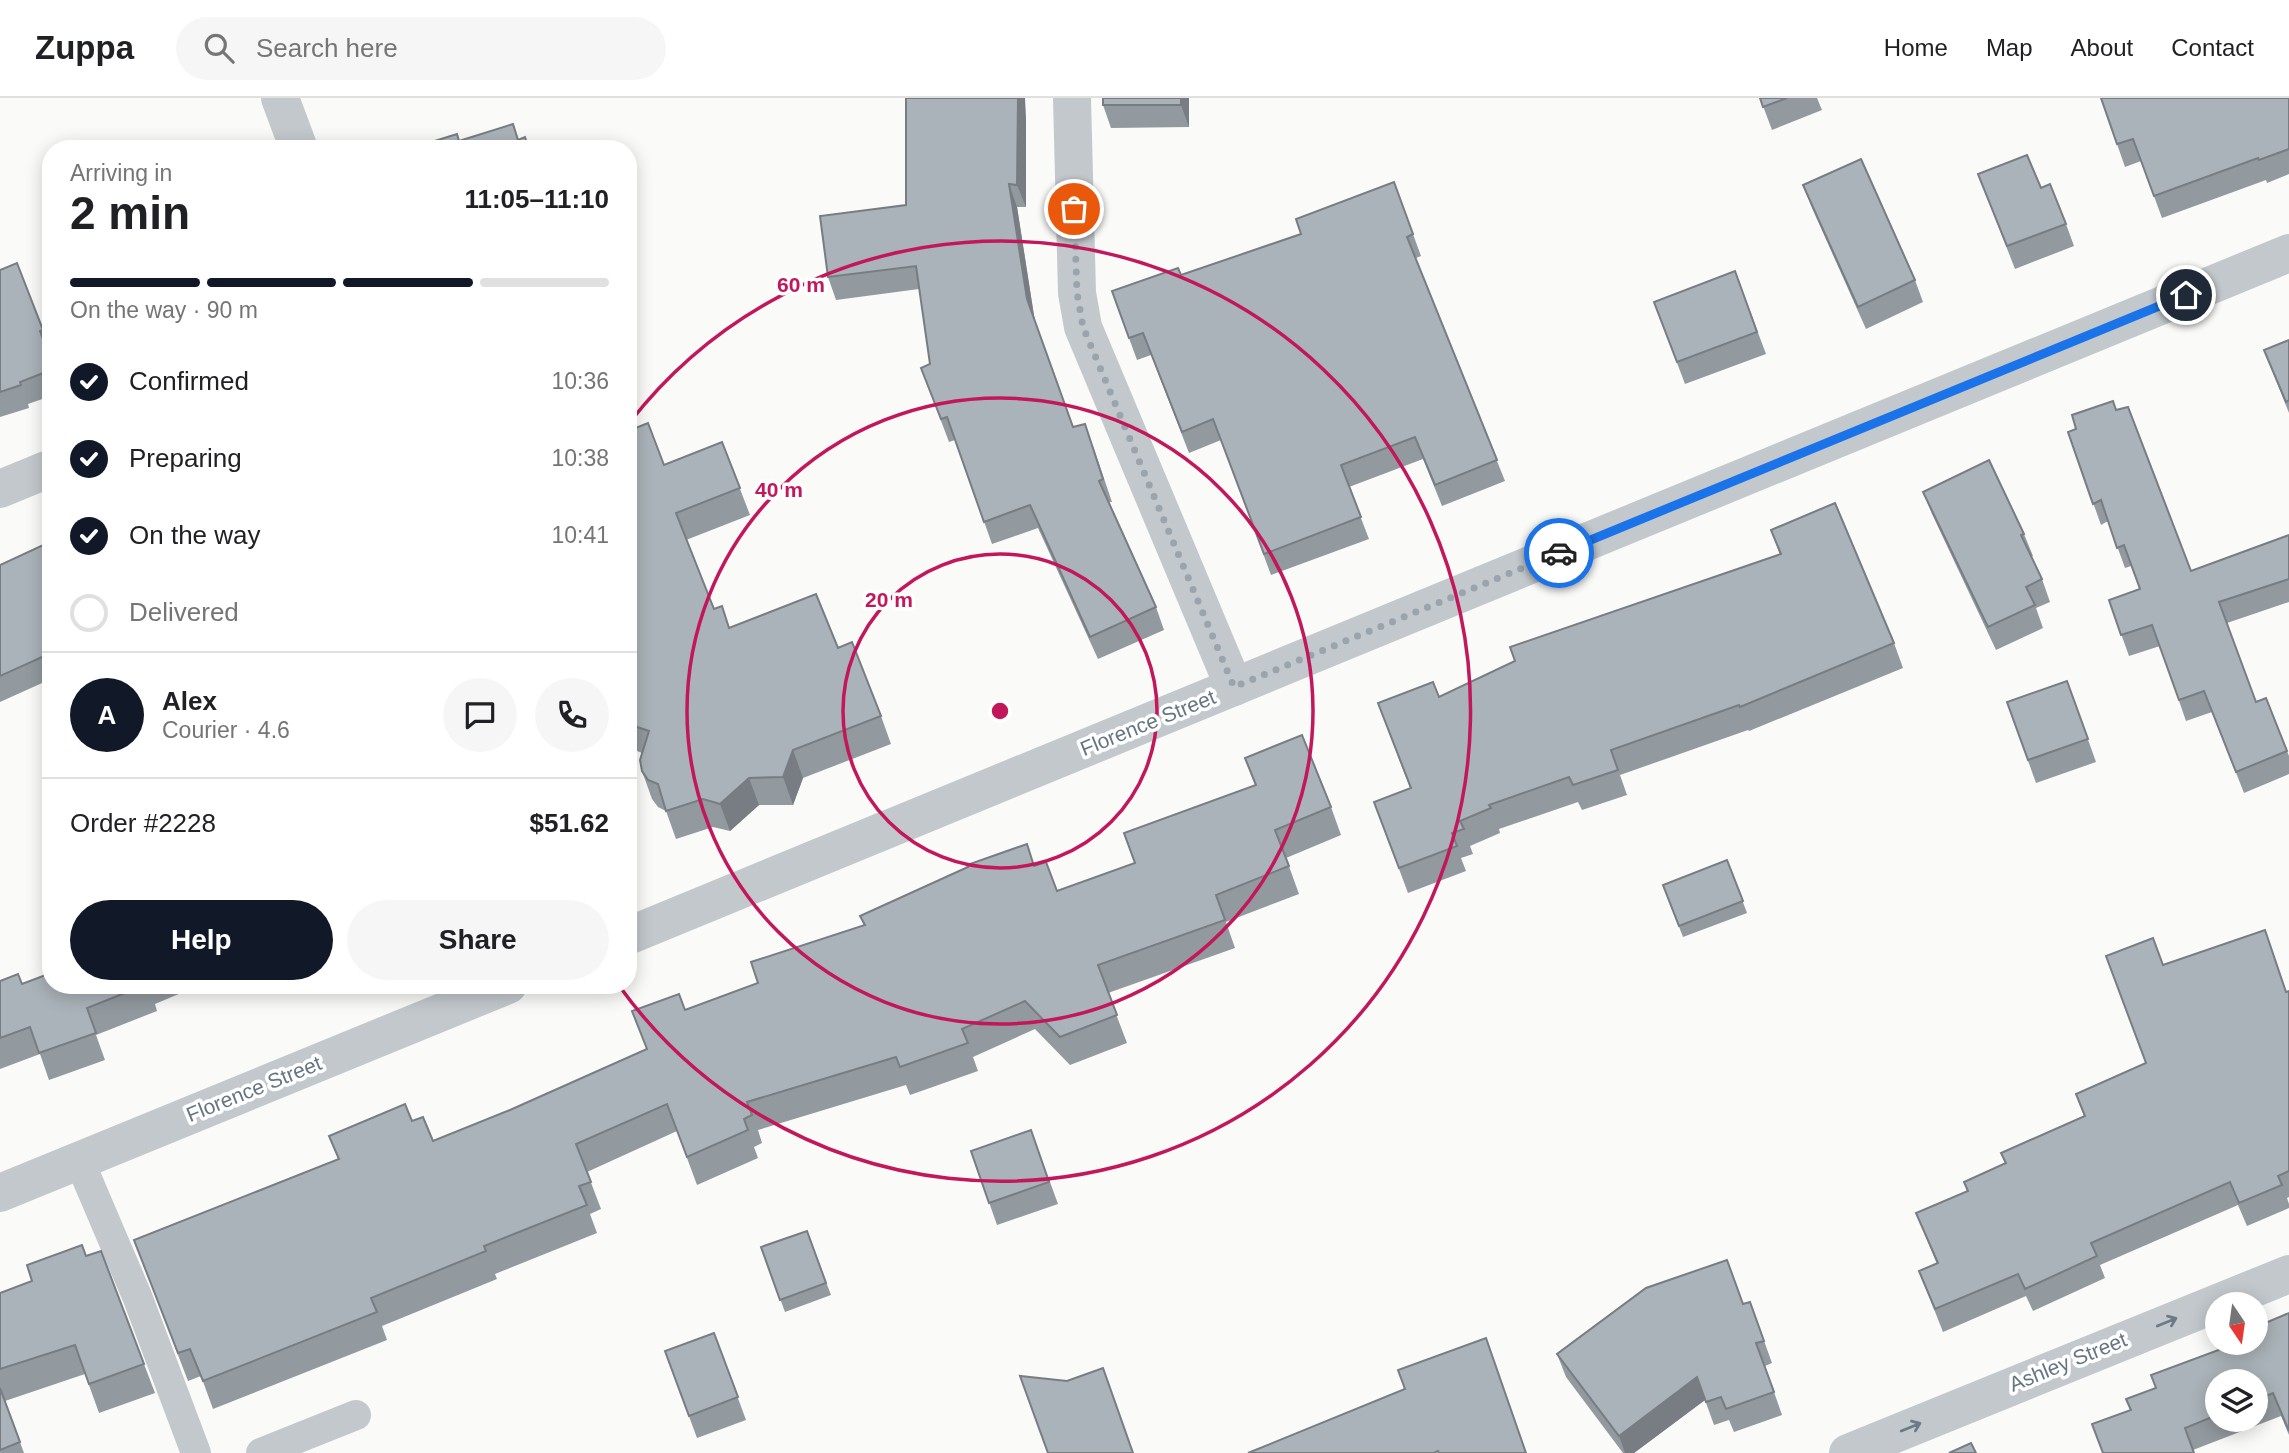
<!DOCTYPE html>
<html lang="en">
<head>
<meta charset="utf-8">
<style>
  body { margin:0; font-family:Arial,sans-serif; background:#f6f6f6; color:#202124; height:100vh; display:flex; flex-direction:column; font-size:26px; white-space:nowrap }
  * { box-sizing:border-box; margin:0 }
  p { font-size:23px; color:#757577 }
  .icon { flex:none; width:38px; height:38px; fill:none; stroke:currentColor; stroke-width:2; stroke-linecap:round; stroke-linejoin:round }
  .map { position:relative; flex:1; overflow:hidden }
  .panel { position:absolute; left:42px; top:42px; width:595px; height:854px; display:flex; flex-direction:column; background:#fff; border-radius:28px; box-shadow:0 4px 18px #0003 }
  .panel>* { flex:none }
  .needle { width:46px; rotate:167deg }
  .buttons { position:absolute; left:2205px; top:1194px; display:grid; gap:14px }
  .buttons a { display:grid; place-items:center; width:63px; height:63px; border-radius:50%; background:#fff; box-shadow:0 4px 18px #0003; font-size:35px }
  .pin { position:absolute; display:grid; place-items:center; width:60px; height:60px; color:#fff; margin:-30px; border:4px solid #fff; border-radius:50%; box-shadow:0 2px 7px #0007 }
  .courier { position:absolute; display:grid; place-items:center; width:70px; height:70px; margin:-35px; border:5px solid #1a73e8; border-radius:50%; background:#fff; color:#222; box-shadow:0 2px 9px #0007 }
  .summary em { font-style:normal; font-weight:800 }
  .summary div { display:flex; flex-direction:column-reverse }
  .summary { display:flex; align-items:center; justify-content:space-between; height:119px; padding:0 28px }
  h1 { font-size:46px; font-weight:800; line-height:52px }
  .bar { display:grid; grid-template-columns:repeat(4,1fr); gap:10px 7px; align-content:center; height:84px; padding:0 28px }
  .bar i { height:9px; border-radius:5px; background:#e0e0e0 }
  .bar .active { background:#111827 }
  .bar p { grid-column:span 4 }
  .line { display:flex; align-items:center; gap:18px; padding:0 28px; border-top:2px solid #e0e0e0 }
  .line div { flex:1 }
  .round { display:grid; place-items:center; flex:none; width:74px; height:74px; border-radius:37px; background:#f6f6f6 }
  ol { padding:0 28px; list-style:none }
  li { display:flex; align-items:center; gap:21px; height:77px }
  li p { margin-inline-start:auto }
  li .icon { padding:7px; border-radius:50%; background:#111827; color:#fff; stroke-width:4 }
  li:last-child { color:#757577 }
  li i { width:38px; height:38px; border:4px solid #e0e0e0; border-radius:50% }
  .action { display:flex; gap:14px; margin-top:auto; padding:14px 28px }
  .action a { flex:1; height:80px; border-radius:42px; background:#111827; color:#fff; font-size:28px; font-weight:800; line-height:80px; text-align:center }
  .action a+a { background:#f6f6f6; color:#202124 }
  header { display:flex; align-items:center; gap:42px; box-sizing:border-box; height:98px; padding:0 35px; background:#fff; border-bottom:2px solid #e0e0e0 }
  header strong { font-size:33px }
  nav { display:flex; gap:38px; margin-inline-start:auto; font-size:24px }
  .search { width:490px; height:63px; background:#f6f6f6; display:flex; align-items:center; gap:18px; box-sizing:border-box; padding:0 24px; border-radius:38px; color:#757577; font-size:26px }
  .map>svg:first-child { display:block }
</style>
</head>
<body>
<header>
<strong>Zuppa</strong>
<div class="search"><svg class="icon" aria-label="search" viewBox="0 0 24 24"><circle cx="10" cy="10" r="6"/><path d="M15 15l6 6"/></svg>Search here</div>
<nav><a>Home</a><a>Map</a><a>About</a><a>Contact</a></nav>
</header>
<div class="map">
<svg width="2289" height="1355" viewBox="0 0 2289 1355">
  <rect width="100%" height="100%" fill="#fafaf8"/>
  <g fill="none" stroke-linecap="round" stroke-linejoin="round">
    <g stroke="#c3c8cc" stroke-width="30">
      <polyline points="79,1062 137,1198 196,1355"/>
      <polyline points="261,1355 356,1317"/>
    </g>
    <g stroke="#c3c8cc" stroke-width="38">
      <polyline points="280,0 299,51"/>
      <polyline points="1072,0 1077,195 1083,229 1234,589"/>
      <polyline points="0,391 51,370"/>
      <polyline points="628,838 2289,155"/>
      <polyline points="0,1095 508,887"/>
      <polyline points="1848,1355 2289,1176"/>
    </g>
  </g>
  <g fill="#929a9f" fill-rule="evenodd">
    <polygon points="1189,0 1189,29 1111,30 1103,7"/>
    <polygon points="1760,0 1817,0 1822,12 1772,32"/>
    <polygon points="2101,0 2289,0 2289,76 2267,85 2266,82 2162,120 2141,63 2125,69"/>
    <polygon points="1026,20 1026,109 1017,109 1035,224 1073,329 1093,348 1112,404 1109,404 1156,509 1164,532 1098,561 1038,430 992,446 955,342 949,344 921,270 930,266 919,191 836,202 828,179 906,107"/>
    <polygon points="1978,76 2066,126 2074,148 2015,171"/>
    <polygon points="1394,84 1421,158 1416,160 1505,383 1442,408 1423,361 1349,389 1369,441 1271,477 1221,342 1189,355 1151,257 1137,262 1129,240 1181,177 1301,136"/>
    <polygon points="1803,87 1915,182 1923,204 1866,231 1812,110"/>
    <polygon points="0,172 43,232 51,253 51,254 49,255 51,261 51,298 28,306 29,310 0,319"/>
    <polygon points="1735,173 1766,256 1685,286 1654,204"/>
    <polygon points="2289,242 2289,315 2264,252"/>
    <polygon points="2116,312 2191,473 2289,437 2289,504 2227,525 2256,604 2266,600 2289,658 2289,676 2244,695 2212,614 2186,623 2160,548 2129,558 2109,502 2140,491 2131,468 2125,470 2108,423 2101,427 2068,334"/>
    <polygon points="628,333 664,367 722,344 750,417 686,442 714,511 730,530 838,550 881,618 891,646 803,680 793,707 759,707 730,733 713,729 676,741 666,713 658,709 652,701 642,673 642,655 632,651 628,645"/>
    <polygon points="1923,394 2024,436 2033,458 2031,459 2042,481 2050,504 2036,510 2043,530 1996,552 1932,416"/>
    <polygon points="51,428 51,581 0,604 0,467 50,444 45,431"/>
    <polygon points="1771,432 1894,545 1903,570 1749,633 1748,632 1620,677 1627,697 1582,712 1578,704 1499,731 1500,735 1470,748 1473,756 1461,760 1466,773 1408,795 1374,704 1410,690 1378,605 1439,599 1780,457"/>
    <polygon points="2067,583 2096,664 2036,685 2007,604"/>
    <polygon points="1245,660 1331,709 1341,737 1286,760 1299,796 1226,824 1235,850 1108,895 1127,945 1070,967 1035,931 973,959 978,973 910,997 906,987 758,1032 762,1045 754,1049 758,1060 697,1087 677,1033 587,1074 601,1111 590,1116 597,1135 495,1176 497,1181 382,1228 387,1242 213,1311 201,1278 188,1283 134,1142 338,1061 329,1038 412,1023 433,1043 510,1012 646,951 685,912 758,885 864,828 860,818 1035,768 1057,793 1135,765 1255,687"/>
    <polygon points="1727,762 1747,815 1683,839 1663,787"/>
    <polygon points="2163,867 2287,894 2289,893 2289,1099 2287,1100 2289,1106 2289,1110 2247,1128 2238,1107 2100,1167 2105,1180 2033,1213 2026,1198 1943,1234 1919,1173 1937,1166 1916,1115 1967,1093 1964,1084 2005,1066 2001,1055 2084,1018 2076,996 2146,965"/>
    <polygon points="0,883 22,886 51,887 200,887 155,906 157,913 96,937 105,962 49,982 40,956 0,971"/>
    <polygon points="1031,1032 1058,1106 997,1127 971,1053"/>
    <polygon points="807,1133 831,1197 785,1214 761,1149"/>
    <polygon points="87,1158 144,1266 155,1295 99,1315 85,1276 5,1303 24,1355 0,1355 0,1195 32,1183"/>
    <polygon points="1743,1206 1758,1226 1772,1265 1765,1268 1782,1317 1734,1334 1729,1322 1714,1327 1705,1302 1634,1355 1623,1355 1566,1279 1557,1256"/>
    <path d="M2289,1215V1337L2281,1318L2193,1352L2156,1290L2256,1244ZM2217,1283H2256V1321H2217Z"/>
    <polygon points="714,1235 746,1322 697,1340 665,1253"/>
  </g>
  <g fill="#777d82">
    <polygon points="1018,0 1025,0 1026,20 1026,109 1017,87"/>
    <polygon points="1181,0 1189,0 1189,29 1181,7"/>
    <polygon points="1009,86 1017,109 1035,224 1027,201"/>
    <polygon points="793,652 803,680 793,707 783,679"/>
    <polygon points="749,680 759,707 730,733 720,706"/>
    <polygon points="1697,1279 1705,1302 1634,1355 1625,1355 1619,1338"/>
  </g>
  <g fill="#aab3b9" stroke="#777d82" stroke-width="2">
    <polygon points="906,0 1018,0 1017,87 1009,86 1027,201 1073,329 1085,326 1103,381 1099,383 1156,509 1090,539 1030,407 984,424 947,319 941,321 921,270 930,266 916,168 828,179 820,118 906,107"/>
    <rect x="1103" y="0" width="78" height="7"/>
    <polygon points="1760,0 1787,0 1763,9"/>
    <polygon points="2101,0 2289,0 2289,51 2259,62 2258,60 2154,98 2133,41 2117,46"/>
    <polygon points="513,26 518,42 525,39 529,51 409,51 457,36 459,43"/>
    <polygon points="2027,57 2041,90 2050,86 2066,126 2007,148 1978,76"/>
    <polygon points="1861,61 1915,182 1858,209 1803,87"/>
    <polygon points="1394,84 1413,136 1407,139 1497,362 1435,387 1415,339 1341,367 1361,419 1264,456 1213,321 1182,334 1143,235 1129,240 1112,193 1178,170 1181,177 1301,136 1296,121"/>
    <polygon points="17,165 43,232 40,233 51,261 51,272 20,284 21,287 0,294 0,172"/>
    <polygon points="1735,173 1757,234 1677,264 1654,204"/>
    <polygon points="2289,242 2289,302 2286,304 2264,252"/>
    <polygon points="2113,303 2116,312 2128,309 2191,473 2289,437 2289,481 2219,504 2256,604 2266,600 2287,653 2236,674 2204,593 2179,602 2152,527 2121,537 2109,502 2140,491 2124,447 2117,450 2101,402 2093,406 2068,334 2076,331 2072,317"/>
    <polygon points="648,325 664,367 722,344 740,390 676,415 714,511 722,508 729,530 816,496 838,550 852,544 881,618 793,652 783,679 749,680 720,706 703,701 666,713 658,686 648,682 642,673 640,662 649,633 628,626 628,333"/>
    <polygon points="1989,362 2024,436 2021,437 2042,481 2026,489 2035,507 1988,529 1923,394"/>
    <polygon points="1835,405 1894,545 1740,609 1739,607 1611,652 1618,672 1573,687 1569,679 1489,707 1491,710 1460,723 1464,731 1452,735 1457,748 1399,770 1374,704 1411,690 1378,605 1433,584 1439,599 1515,563 1510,549 1781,456 1771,432"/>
    <polygon points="51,428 51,555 0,578 0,467 50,444 45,431"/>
    <polygon points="2067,583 2088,641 2028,662 2007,604"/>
    <polygon points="1302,637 1331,709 1275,732 1289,768 1216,797 1225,822 1098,867 1117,917 1060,939 1025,903 962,931 968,945 900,969 896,959 747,1004 752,1017 744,1021 748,1032 687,1059 667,1006 576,1046 591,1084 579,1088 587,1107 484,1148 486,1153 371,1200 377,1214 203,1283 190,1251 178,1255 134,1142 339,1061 329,1038 405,1006 412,1023 423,1019 433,1043 510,1012 647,951 632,913 679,896 685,912 758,885 751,864 865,827 860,818 968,769 967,767 1027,746 1034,768 1046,764 1057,793 1135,765 1124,735 1256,687 1245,660"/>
    <polygon points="1727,762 1743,803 1679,828 1663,787"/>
    <polygon points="2265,832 2286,894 2289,893 2289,1073 2278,1078 2282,1087 2239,1105 2230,1084 2091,1145 2097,1158 2025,1191 2018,1176 1935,1211 1919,1173 1938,1165 1916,1115 1968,1093 1964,1084 2006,1065 2001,1055 2085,1018 2076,996 2146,965 2106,858 2153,840 2163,867"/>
    <polygon points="51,875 51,887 145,887 87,910 96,935 39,955 30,929 0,940 0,883 18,876 22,886"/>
    <polygon points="1031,1032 1049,1084 989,1105 971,1053"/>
    <polygon points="807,1133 826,1185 780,1202 761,1149"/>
    <polygon points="82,1147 86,1158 101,1153 144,1266 89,1286 75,1247 0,1271 0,1195 32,1183 27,1167"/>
    <polygon points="1727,1162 1743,1206 1750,1204 1764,1243 1756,1245 1774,1294 1726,1311 1721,1299 1706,1304 1697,1279 1619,1338 1557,1256 1646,1190"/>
    <polygon points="2289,1215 2289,1333 2273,1295 2256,1302 2256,1283 2217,1283 2217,1317 2185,1330 2194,1355 2103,1355 2092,1326 2131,1312 2126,1301 2156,1290 2151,1277 2240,1244 2256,1244 2256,1229"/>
    <polygon points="714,1235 738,1299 689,1318 665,1253"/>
    <polygon points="1486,1240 1526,1355 1439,1355 1438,1353 1434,1355 1248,1355 1405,1291 1398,1272"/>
    <polygon points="1103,1270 1133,1355 1048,1355 1020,1278 1067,1283"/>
    <polygon points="0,1290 20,1344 0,1352"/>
    <polygon points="1971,1345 1976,1355 1949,1355"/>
  </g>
  <defs><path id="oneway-shaft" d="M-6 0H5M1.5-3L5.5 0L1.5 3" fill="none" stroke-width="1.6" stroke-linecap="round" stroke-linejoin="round" transform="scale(1.75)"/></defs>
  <g stroke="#6a7a87">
    <use href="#oneway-shaft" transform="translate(2167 1224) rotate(-22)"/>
    <use href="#oneway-shaft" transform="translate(1911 1329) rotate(-22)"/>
  </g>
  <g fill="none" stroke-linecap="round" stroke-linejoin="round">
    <polyline stroke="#99a4ac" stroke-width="7" stroke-dasharray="0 12.6" points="1074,111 1077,195 1083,229 1234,589 1559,455"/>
    <polyline stroke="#1a73e8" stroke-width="9" points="1559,455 2186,197"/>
  </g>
  <g fill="none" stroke="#c2185b" stroke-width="3.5">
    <circle cx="1000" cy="613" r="157"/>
    <circle cx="1000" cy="613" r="313"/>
    <path d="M630 324A470 470 0 1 1 620 889"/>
  </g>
  <g text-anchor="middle" stroke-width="7" stroke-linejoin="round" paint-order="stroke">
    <g font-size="21" fill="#657683" stroke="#fff">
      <text transform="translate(1148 625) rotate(-22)" y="7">Florence Street</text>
      <text transform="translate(254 991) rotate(-22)" y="7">Florence Street</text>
      <text transform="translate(2068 1264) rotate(-22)" y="7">Ashley Street</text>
    </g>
  </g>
  <circle cx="1000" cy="613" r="10" fill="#c2185b" stroke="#fff" stroke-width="3.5"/>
  <g font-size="21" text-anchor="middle" font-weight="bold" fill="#c2185b" stroke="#fff" stroke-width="7" stroke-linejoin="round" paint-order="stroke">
    <text x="801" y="194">60 m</text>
    <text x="779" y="399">40 m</text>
    <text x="889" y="509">20 m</text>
  </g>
</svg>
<div class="buttons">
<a><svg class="needle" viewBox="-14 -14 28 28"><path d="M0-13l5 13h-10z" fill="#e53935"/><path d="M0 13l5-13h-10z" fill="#757577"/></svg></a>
<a><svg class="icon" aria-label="layers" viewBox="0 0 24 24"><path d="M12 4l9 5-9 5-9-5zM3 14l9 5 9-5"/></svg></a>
</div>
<div class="pin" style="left:1074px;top:111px;background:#ea580c"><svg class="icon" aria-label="bag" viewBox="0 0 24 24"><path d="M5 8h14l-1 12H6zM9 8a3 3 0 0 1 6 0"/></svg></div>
<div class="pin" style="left:2186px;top:197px;background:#1f2937"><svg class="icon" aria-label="home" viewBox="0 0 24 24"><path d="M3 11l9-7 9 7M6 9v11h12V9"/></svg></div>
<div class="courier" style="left:1559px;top:455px"><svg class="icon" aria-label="car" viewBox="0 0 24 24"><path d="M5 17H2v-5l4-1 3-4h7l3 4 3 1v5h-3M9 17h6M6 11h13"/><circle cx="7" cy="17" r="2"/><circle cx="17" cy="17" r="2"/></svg></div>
<section class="panel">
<div class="summary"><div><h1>2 min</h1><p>Arriving in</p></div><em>11:05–11:10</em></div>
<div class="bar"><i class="active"></i><i class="active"></i><i class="active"></i><i></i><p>On the way · 90 m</p></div>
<ol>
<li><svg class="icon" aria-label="check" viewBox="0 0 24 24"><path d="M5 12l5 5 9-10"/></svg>Confirmed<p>10:36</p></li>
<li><svg class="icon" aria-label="check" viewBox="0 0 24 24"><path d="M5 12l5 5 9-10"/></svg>Preparing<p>10:38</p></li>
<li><svg class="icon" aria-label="check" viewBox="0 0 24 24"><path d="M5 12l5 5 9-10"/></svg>On the way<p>10:41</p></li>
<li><i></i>Delivered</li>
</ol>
<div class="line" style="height:126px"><b class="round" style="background:#111827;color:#fff">A</b><div><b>Alex</b><p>Courier · 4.6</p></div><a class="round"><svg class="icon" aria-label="chat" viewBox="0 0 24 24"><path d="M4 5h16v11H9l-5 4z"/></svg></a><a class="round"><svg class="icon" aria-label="phone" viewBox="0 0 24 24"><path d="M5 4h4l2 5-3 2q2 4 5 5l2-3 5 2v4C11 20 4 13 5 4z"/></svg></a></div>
<div class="line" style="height:91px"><div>Order #2228</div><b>$51.62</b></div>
<div class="action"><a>Help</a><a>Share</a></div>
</section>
</div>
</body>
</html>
